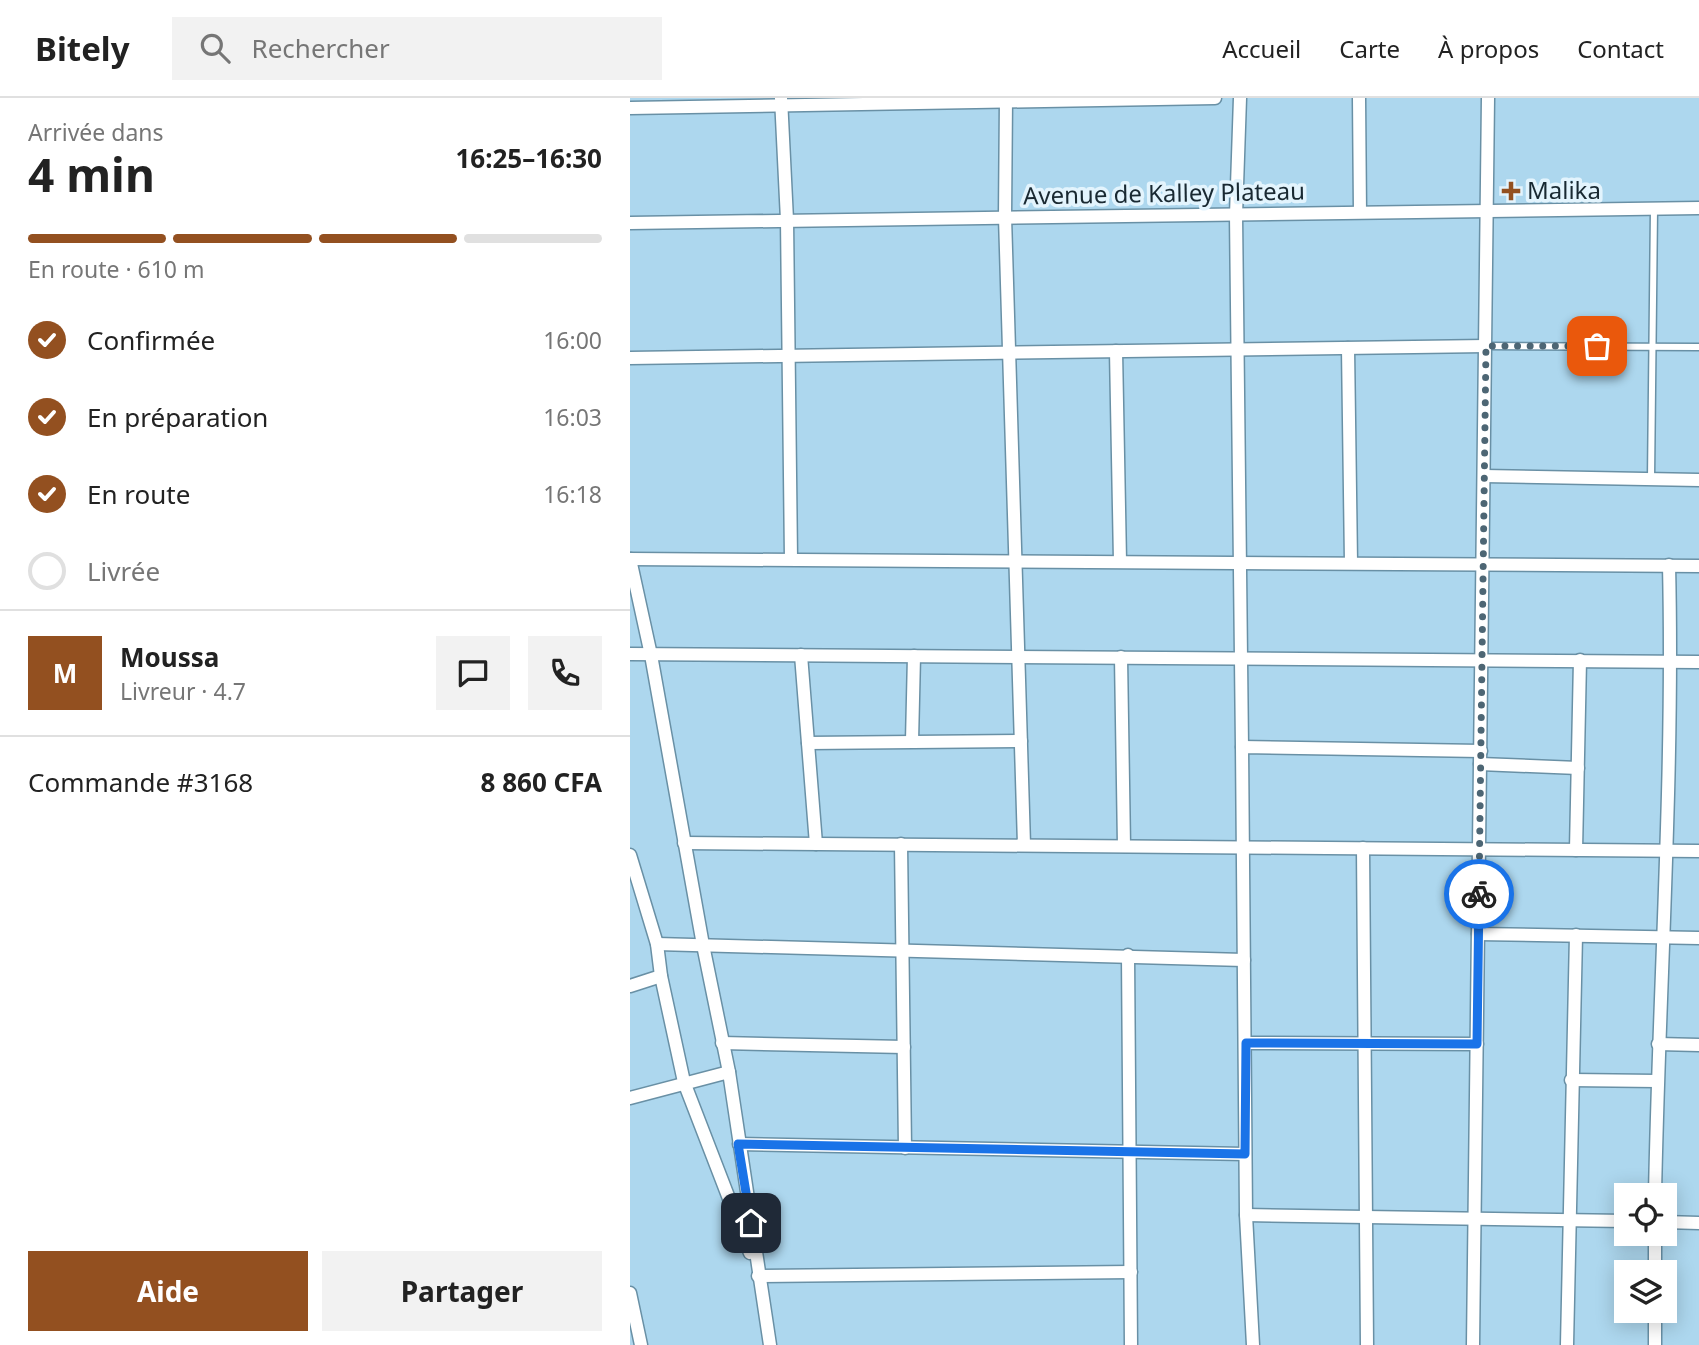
<!DOCTYPE html>
<html lang="fr">
<head>
<meta charset="utf-8">
<style>
  body { margin:0; font-family:"Noto Sans",sans-serif; background:#f2f2f2; color:#222; height:100vh; display:flex; flex-direction:column; font-size:26px; white-space:nowrap }
  * { box-sizing:border-box; margin:0 }
  p { font-size:23px; color:#767676 }
  .icon { flex:none; width:38px; height:38px; fill:none; stroke:currentColor; stroke-width:2; stroke-linecap:round; stroke-linejoin:round }
  .map { position:relative; flex:1; overflow:hidden }
  .drawer { display:flex; flex-direction:column; background:#fff; width:630px }
  .drawer>* { flex:none }
  .buttons { position:absolute; left:984px; top:1085px; display:grid; gap:14px }
  .buttons a { display:grid; place-items:center; width:63px; height:63px; border-radius:0px; background:#fff; box-shadow:0 4px 18px #0003; font-size:35px }
  .pin { position:absolute; display:grid; place-items:center; width:60px; height:60px; color:#fff; margin:-30px; border-radius:14px; box-shadow:0 4px 10px #0006 }
  .courier { position:absolute; display:grid; place-items:center; width:70px; height:70px; margin:-35px; border:5px solid #1a73e8; border-radius:50%; background:#fff; color:#222; box-shadow:0 2px 9px #0007 }
  .overview em { font-style:normal; font-weight:700 }
  .overview div { display:flex; flex-direction:column-reverse }
  .overview { display:flex; align-items:center; justify-content:space-between; height:119px; padding:0 28px }
  h1 { font-size:46px; font-weight:700; line-height:52px }
  .bar { display:grid; grid-template-columns:repeat(4,1fr); gap:10px 7px; align-content:center; height:84px; padding:0 28px }
  .bar i { height:9px; border-radius:5px; background:#e0e0e0 }
  .bar .active { background:#935020 }
  .bar p { grid-column:span 4 }
  .line { display:flex; align-items:center; gap:18px; padding:0 28px; border-top:2px solid #e0e0e0 }
  .line div { flex:1 }
  .round { display:grid; place-items:center; flex:none; width:74px; height:74px; border-radius:0px; background:#f2f2f2 }
  ol { padding:0 28px; list-style:none }
  li { display:flex; align-items:center; gap:21px; height:77px }
  li p { margin-inline-start:auto }
  li .icon { padding:7px; border-radius:50%; background:#935020; color:#fff; stroke-width:4 }
  li:last-child { color:#767676 }
  li i { width:38px; height:38px; border:4px solid #e0e0e0; border-radius:50% }
  .button { display:flex; gap:14px; margin-top:auto; padding:14px 28px }
  .button a { flex:1; height:80px; border-radius:0px; background:#935020; color:#fff; font-size:28px; font-weight:700; line-height:80px; text-align:center }
  .button a+a { background:#f2f2f2; color:#222 }
  header { display:flex; align-items:center; gap:42px; box-sizing:border-box; height:98px; padding:0 35px; background:#fff; border-bottom:2px solid #e0e0e0 }
  header strong { font-size:33px }
  nav { display:flex; gap:38px; margin-inline-start:auto; font-size:24px }
  .search { width:490px; height:63px; background:#f2f2f2; display:flex; align-items:center; gap:18px; box-sizing:border-box; padding:0 24px; border-radius:0px; color:#767676; font-size:26px }
  main { display:flex; flex:1; min-height:0 }
  .map>svg:first-child { display:block }
</style>
</head>
<body>
<header>
<strong>Bitely</strong>
<div class="search"><svg class="icon" aria-label="search" viewBox="0 0 24 24"><circle cx="10" cy="10" r="6"/><path d="M15 15l6 6"/></svg>Rechercher</div>
<nav><a>Accueil</a><a>Carte</a><a>À propos</a><a>Contact</a></nav>
</header>
<main>
<section class="drawer">
<div class="overview"><div><h1>4 min</h1><p>Arrivée dans</p></div><em>16:25–16:30</em></div>
<div class="bar"><i class="active"></i><i class="active"></i><i class="active"></i><i></i><p>En route · 610 m</p></div>
<ol>
<li><svg class="icon" aria-label="check" viewBox="0 0 24 24"><path d="M5 12l5 5 9-10"/></svg>Confirmée<p>16:00</p></li>
<li><svg class="icon" aria-label="check" viewBox="0 0 24 24"><path d="M5 12l5 5 9-10"/></svg>En préparation<p>16:03</p></li>
<li><svg class="icon" aria-label="check" viewBox="0 0 24 24"><path d="M5 12l5 5 9-10"/></svg>En route<p>16:18</p></li>
<li><i></i>Livrée</li>
</ol>
<div class="line" style="height:126px"><b class="round" style="background:#935020;color:#fff">M</b><div><b>Moussa</b><p>Livreur · 4.7</p></div><a class="round"><svg class="icon" aria-label="chat" viewBox="0 0 24 24"><path d="M4 5h16v11H9l-5 4z"/></svg></a><a class="round"><svg class="icon" aria-label="phone" viewBox="0 0 24 24"><path d="M5 4h4l2 5-3 2q2 4 5 5l2-3 5 2v4C11 20 4 13 5 4z"/></svg></a></div>
<div class="line" style="height:91px"><div>Commande #3168</div><b>8 860 CFA</b></div>
<div class="button"><a>Aide</a><a>Partager</a></div>
</section>
<div class="map">
<svg width="1069" height="1247" viewBox="0 0 1069 1247">
  <rect width="100%" height="100%" fill="#add7ee"/>
  <g fill="none" stroke-linecap="round" stroke-linejoin="round">
    <g stroke="#6990a5" stroke-width="9">
      <g id="service">
        <polyline points="856,248 1069,249"/>
        <polyline points="1021,381 1024,111"/>
      </g>
    </g>
    <g stroke="#6990a5" stroke-width="15">
      <g id="minor">
        <polyline points="151,0 157,122 161,461"/>
        <polyline points="376,0 375,119 394,747"/>
        <polyline points="610,0 606,117 612,649"/>
        <polyline points="729,0 730,114"/>
        <polyline points="0,10 585,0"/>
        <polyline points="0,125 1069,110"/>
        <polyline points="718,250 721,465"/>
        <polyline points="486,253 490,463"/>
        <polyline points="0,260 856,248"/>
        <polyline points="854,378 1069,382"/>
        <polyline points="0,461 1069,468"/>
        <polyline points="0,461 21,557 73,847 99,974 140,1247"/>
        <polyline points="0,556 1069,564"/>
        <polyline points="171,557 186,746"/>
        <polyline points="491,559 494,748"/>
        <polyline points="282,643 284,558"/>
        <polyline points="178,645 391,643"/>
        <polyline points="850,666 948,670"/>
        <polyline points="54,745 1069,753"/>
        <polyline points="271,746 275,1050"/>
        <polyline points="733,750 737,1247"/>
        <polyline points="946,752 950,562"/>
        <polyline points="0,757 27,846 31,878 54,984 120,1155"/>
        <polyline points="848,836 1069,840"/>
        <polyline points="27,846 614,862"/>
        <polyline points="498,857 501,1247"/>
        <polyline points="0,888 31,878"/>
        <polyline points="92,945 274,949"/>
        <polyline points="616,945 847,946"/>
        <polyline points="1028,946 1069,947"/>
        <polyline points="941,982 1027,983"/>
        <polyline points="0,1000 99,974"/>
        <polyline points="109,1046 615,1056"/>
        <path d="M1025,1097C1029,887 1044,677 1039,467"/>
        <polyline points="616,1117 996,1123"/>
        <polyline points="1034,1124 1069,1125"/>
        <polyline points="1025,1136 1025,1174"/>
        <polyline points="128,1178 501,1174"/>
        <polyline points="0,1195 11,1247"/>
        <polyline points="1025,1213 1025,1247"/>
        <polyline points="623,1247 616,1117 612,649 851,653"/>
        <polyline points="843,1247 858,0"/>
        <polyline points="937,1247 946,837"/>
      </g>
    </g>
    <use href="#service" stroke="#fff" stroke-width="6"/>
    <use href="#minor" stroke="#fff" stroke-width="12"/>
  </g>
  <g fill="none" stroke-linecap="round" stroke-linejoin="round">
    <polyline stroke="#4d6674" stroke-width="7" stroke-dasharray="0 12.6" points="849,796 856,248 967,248"/>
    <polyline stroke="#1a73e8" stroke-width="9" points="121,1125 108,1046 615,1056 616,945 847,946 849,796"/>
  </g>
  <path fill="#935020" stroke="#e3f4fd" stroke-width="2.5" d="M877.5 82.5h7v7h7v7h-7v7h-7v-7h-7v-7h7z"/>
  <g text-anchor="middle" stroke-width="7" stroke-linejoin="round" paint-order="stroke">
    <g font-size="24" fill="#192932" stroke="#e3f4fd" text-anchor="start">
      <text x="897" y="101">Malika</text>
    </g>
    <g font-size="24" fill="#192932" stroke="#e3f4fd">
      <text transform="translate(534 96) rotate(-1)" y="8">Avenue de Kalley Plateau</text>
    </g>
  </g>
</svg>
<div class="buttons">
<a><svg class="icon" aria-label="locate" viewBox="0 0 24 24"><circle cx="12" cy="12" r="6"/><path d="M12 2v4M12 18v4M2 12h4M18 12h4"/></svg></a>
<a><svg class="icon" aria-label="layers" viewBox="0 0 24 24"><path d="M12 4l9 5-9 5-9-5zM3 14l9 5 9-5"/></svg></a>
</div>
<div class="pin" style="left:967px;top:248px;background:#ea580c"><svg class="icon" aria-label="bag" viewBox="0 0 24 24"><path d="M5 8h14l-1 12H6zM9 8a3 3 0 0 1 6 0"/></svg></div>
<div class="pin" style="left:121px;top:1125px;background:#1f2937"><svg class="icon" aria-label="home" viewBox="0 0 24 24"><path d="M3 11l9-7 9 7M6 9v11h12V9"/></svg></div>
<div class="courier" style="left:849px;top:796px"><svg class="icon" aria-label="bike" viewBox="0 0 24 24"><circle cx="6" cy="16" r="4"/><circle cx="18" cy="16" r="4"/><path d="M6 16l4-8h5l3 8M10 8l3 8H6M13 5h3"/></svg></div>
</div>
</main>
</body>
</html>
